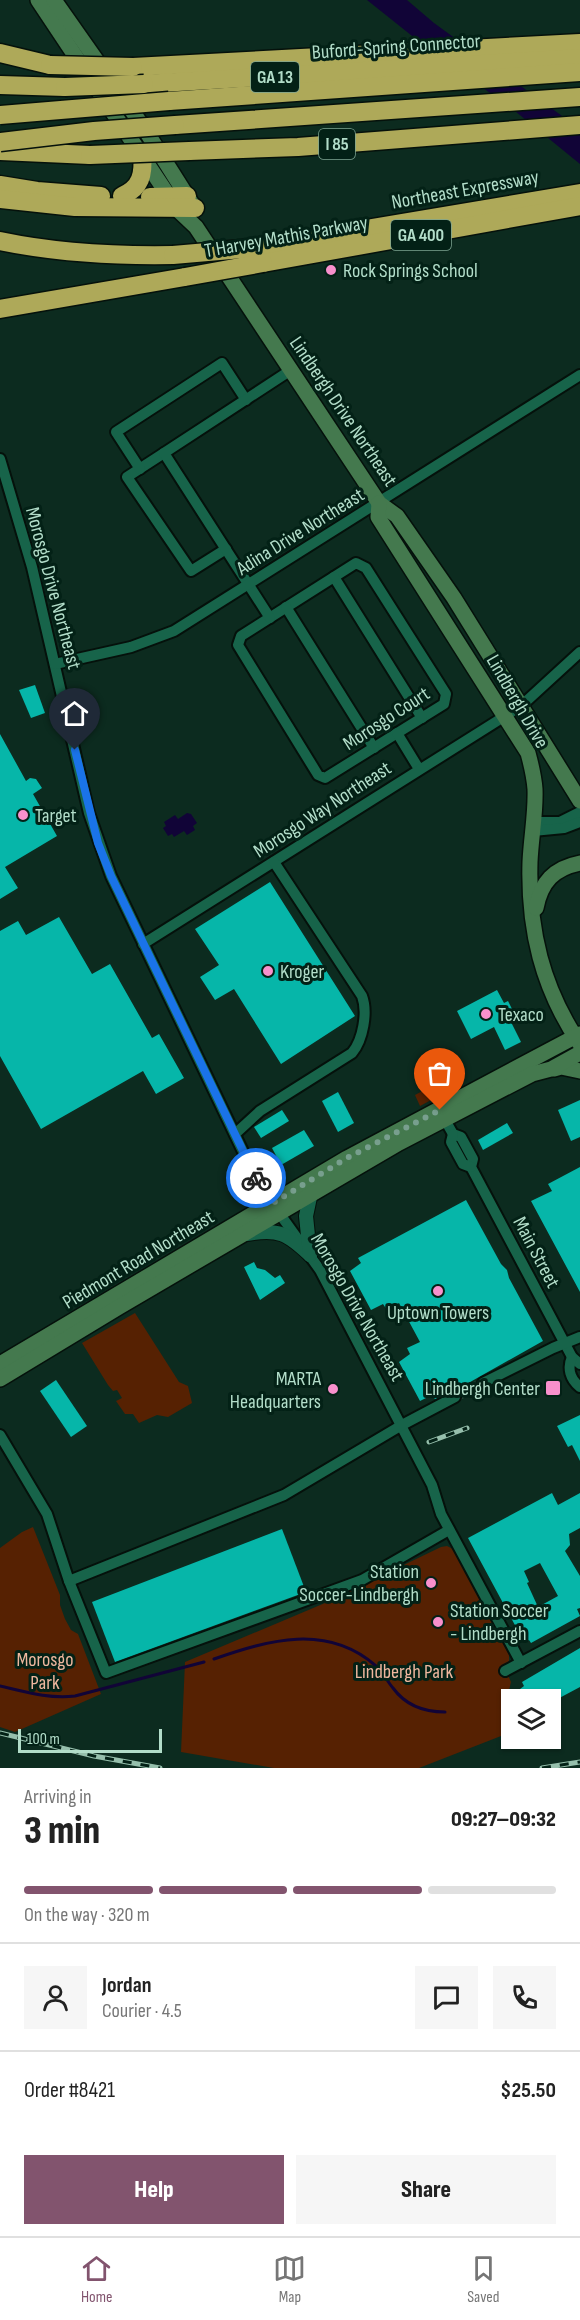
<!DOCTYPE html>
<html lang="en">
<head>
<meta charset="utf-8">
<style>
  body { margin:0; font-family:"Sofia Sans Condensed",sans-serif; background:#f6f6f6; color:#222; height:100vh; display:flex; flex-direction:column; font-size:22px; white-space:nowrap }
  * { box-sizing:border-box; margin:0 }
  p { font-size:20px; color:#767676 }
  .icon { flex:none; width:33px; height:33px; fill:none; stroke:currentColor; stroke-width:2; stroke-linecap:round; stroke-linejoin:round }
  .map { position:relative; height:1768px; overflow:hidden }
  .details { display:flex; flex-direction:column; background:#fff; flex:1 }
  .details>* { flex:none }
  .tools { position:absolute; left:501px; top:1689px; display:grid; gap:12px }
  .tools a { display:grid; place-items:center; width:60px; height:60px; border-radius:0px; background:#fff; box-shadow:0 2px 4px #0004; font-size:30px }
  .scale { position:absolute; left:18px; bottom:15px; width:144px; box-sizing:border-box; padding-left:6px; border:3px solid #b2ddc9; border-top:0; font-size:16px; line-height:21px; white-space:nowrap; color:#b2ddc9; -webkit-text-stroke:4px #032116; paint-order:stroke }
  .pin { position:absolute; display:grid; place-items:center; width:51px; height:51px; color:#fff; margin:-62px -26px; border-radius:50% 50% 50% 0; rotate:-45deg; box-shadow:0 0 6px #0007 }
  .pin .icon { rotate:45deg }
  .courier { position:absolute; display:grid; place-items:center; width:60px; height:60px; margin:-30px; border:4px solid #1a73e8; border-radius:50%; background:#fff; color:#222; box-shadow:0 2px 8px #0007 }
  .headline em { font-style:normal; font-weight:800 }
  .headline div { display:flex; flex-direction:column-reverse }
  .headline { display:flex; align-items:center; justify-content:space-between; height:102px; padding:0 24px }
  h1 { font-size:39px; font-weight:800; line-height:45px }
  .bar { display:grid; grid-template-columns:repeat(4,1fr); gap:9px 6px; align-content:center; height:72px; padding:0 24px }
  .bar i { height:8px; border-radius:4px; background:#e0e0e0 }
  .bar .active { background:#82546e }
  .bar p { grid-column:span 4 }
  .line { display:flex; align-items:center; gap:15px; padding:0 24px; border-top:2px solid #e0e0e0 }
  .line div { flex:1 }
  .round { display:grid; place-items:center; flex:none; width:63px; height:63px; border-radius:0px; background:#f6f6f6 }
  .cta { display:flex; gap:12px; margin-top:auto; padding:12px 24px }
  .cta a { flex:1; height:69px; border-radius:0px; background:#82546e; color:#fff; font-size:24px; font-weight:800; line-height:69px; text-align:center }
  .cta a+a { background:#f6f6f6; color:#222 }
  .dock { display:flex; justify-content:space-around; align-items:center; height:84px; border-top:2px solid #e0e0e0; background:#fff; font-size:16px; color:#767676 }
  .dock a { display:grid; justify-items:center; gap:3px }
  .dock .active { color:#82546e }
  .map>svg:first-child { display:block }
</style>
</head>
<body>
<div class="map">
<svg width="580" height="1768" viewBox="0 0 580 1768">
  <rect width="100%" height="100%" fill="#0c2b1f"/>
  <g fill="#562102">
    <polygon points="441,1081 448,1091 420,1106 415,1095"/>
    <polygon points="135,1313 179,1382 188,1386 192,1403 168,1417 157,1415 139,1423 133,1414 125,1414 116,1401 122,1398 117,1390 113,1391 108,1385 82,1343"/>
    <polygon points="33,1527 60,1595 60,1605 65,1619 71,1630 78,1634 101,1694 15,1732 0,1727 0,1548 22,1532"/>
    <polygon points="447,1546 453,1549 509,1655 509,1661 504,1666 511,1682 507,1698 511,1710 511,1732 419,1768 274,1768 181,1752 185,1662 325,1603 441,1547"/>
  </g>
  <g fill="#110437">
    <polygon points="367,0 407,0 434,23 580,129 580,164 510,107 436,55"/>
    <polygon points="187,813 191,814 197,823 193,826 195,830 187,835 184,831 174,837 172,834 168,836 163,828 166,826 164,822 175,815 178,819"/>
  </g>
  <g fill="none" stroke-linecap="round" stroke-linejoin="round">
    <g stroke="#110437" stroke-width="3">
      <path d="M214,1659C269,1640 327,1623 376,1666C383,1672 387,1681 393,1688C406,1706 424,1712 445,1712"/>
      <path d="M0,1686C26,1692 49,1699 75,1696L204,1662"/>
    </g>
  </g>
  <g fill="#06b6a9" fill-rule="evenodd">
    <polygon points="35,685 45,713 31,718 19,690"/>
    <polygon points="0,734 26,781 30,778 36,779 42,788 33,794 57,836 5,867 18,888 0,899"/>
    <polygon points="270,882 355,1016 281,1064 234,989 215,1000 200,977 219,965 195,929"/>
    <polygon points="59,917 92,974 110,964 152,1038 159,1034 184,1078 156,1094 143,1071 41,1129 0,1056 0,931 18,921 26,935"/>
    <polygon points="497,990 504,1003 508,1001 516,1017 510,1020 521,1042 505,1050 494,1027 471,1039 457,1011"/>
    <polygon points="338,1092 354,1123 338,1132 322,1101"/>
    <polygon points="580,1100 580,1137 571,1141 558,1110"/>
    <polygon points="282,1110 289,1121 261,1138 254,1127"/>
    <polygon points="507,1123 513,1133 483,1150 478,1140"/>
    <polygon points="304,1130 314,1146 281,1165 272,1148"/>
    <polygon points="580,1167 580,1292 531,1201 552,1191 548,1184"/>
    <polygon points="466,1200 501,1264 507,1270 509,1278 543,1341 456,1390 435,1399 432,1395 420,1401 399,1362 410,1354 407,1348 420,1342 399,1303 387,1310 383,1304 371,1310 350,1271 361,1263 358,1258"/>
    <polygon points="254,1262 257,1268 265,1270 275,1278 280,1275 285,1283 260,1300 244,1267"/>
    <polygon points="56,1380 87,1426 71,1437 40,1391"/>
    <polygon points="580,1415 580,1461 572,1445 568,1447 557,1426"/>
    <path d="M552,1493L558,1505L580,1493V1528L569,1534L570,1545L565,1551L580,1576V1608L577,1609L580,1616L531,1643L529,1640L524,1642L468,1538ZM540,1563L558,1596L538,1607L527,1583L529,1582L524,1571Z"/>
    <polygon points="282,1529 306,1592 115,1662 92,1602"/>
    <polygon points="580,1648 580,1687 550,1703 550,1700 520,1700 516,1692 524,1686 522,1682"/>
  </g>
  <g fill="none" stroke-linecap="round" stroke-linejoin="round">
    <polyline stroke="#254638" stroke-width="10" stroke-dasharray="10 5" stroke-linecap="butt" points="455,1397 483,1383"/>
    <g stroke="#05110b" stroke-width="14">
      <g id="minor">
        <polyline points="164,453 127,477 191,571 226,549"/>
        <polyline points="0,459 32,567 89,813 111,876 259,1185 320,1270 432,1485 441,1514 521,1663"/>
        <polyline points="140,469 116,432 222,363 246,400"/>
        <polygon points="356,563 366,568 446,694 444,704 325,778 318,775 238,645 241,636"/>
        <polyline points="334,577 422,718"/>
        <polyline points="286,607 374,748"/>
        <polyline points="270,618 164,453 291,370"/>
        <polyline points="55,664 131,647 174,631 580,375"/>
        <polyline points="397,733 419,769"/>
        <polyline points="533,822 560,822 580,812"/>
        <polyline points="533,831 564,828 580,822"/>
        <polyline points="143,944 521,706 580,652"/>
        <polyline points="445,1120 453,1134 461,1137 473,1159 471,1167 572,1357 580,1364"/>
        <path d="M235,1134L260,1111L352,1053C363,1040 368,1012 362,996L274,862"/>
        <polyline points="453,1134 451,1142 463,1164 471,1167"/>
        <path d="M572,1357C567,1368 570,1379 580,1387"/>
        <polyline points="483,1383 553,1348 580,1337"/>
        <polyline points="0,1435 47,1514 69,1581 106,1673 362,1580 449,1530"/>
        <polyline points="69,1581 284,1495 402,1425 455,1397"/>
        <polyline points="505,1671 580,1631"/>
      </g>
    </g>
    <g stroke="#05110b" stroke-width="16">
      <g id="tertiary">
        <path d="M248,1234C278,1228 288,1234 310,1255"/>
        <polyline points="310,1255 306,1216 310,1197"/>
      </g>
    </g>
    <g stroke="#05110b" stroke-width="18">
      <g id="secondary">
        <polyline points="38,0 178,210 196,227 379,503 397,516 454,598 580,801"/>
        <polyline points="54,0 144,128 192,204"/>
        <path d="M379,503L378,517L528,753C531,764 534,776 535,789C536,813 531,838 530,862C528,929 542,988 580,1044"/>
        <path d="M536,908C541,882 554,868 580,863"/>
        <polyline points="554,1069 561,1067 580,1071"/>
        <polyline points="0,1364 347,1158 580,1034"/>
        <polyline points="0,1379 119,1307 399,1143 532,1074 551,1069 580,1053"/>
      </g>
    </g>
    <g stroke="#05110b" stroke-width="21">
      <g id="motorway">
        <polyline points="0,53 50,65"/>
        <polyline points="133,67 580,43"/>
        <polyline points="144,84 580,58"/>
        <polyline points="0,85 65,87"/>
        <polyline points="169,101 580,72"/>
        <polyline points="175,125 580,97"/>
        <polyline points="0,151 90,155"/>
        <polyline points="189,151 298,147 580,125"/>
        <polyline points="0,185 37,191 101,196"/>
        <path d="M122,196C141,188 144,174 142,154"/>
        <polyline points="150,197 187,196"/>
        <polyline points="0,199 75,207 195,208"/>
        <path d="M0,241C57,253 114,256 173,255"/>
        <polyline points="254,248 580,193"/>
        <polyline points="263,263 580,206"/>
        <polyline points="0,309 185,277"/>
      </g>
    </g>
    <use href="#minor" stroke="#17644a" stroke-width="10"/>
    <use href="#tertiary" stroke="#17644a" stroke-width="14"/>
    <use href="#secondary" stroke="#44794e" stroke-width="15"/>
    <use href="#motorway" stroke="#aea959" stroke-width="18"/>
    <g stroke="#96bfac" stroke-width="5">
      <g id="rail">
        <polyline points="429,1442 467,1428"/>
        <polyline points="0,1733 94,1756 160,1768"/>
        <polyline points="542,1768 580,1762"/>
      </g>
    </g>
    <use href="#rail" stroke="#032116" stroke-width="3" stroke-dasharray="9" stroke-linecap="butt"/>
    <g stroke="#05110b" stroke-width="21" stroke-linecap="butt">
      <g id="motorway-bridge">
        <polyline points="50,65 133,67"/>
        <polyline points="65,87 144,84"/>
        <polyline points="0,115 169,101"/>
        <polyline points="0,142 94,131 175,125"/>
        <polyline points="90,155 189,151"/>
        <polyline points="173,255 254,248"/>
        <polyline points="185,277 263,263"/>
      </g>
    </g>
    <use href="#motorway-bridge" stroke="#aea959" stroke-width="18"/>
  </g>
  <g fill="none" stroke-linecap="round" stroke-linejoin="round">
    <polyline stroke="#789f8e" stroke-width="6" stroke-dasharray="0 10.8" points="256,1178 273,1203 347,1158 440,1110"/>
    <polyline stroke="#1a73e8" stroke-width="8" points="75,750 98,843 111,876 256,1178"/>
  </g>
  <g fill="#f890cc" stroke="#032116" stroke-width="2">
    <circle cx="331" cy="270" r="6"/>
    <circle cx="23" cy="815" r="6"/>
    <circle cx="268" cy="971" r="6"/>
    <circle cx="486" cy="1014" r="6"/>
    <circle cx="438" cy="1291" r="6"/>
    <rect x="545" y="1380" width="16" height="16" rx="3"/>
    <circle cx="333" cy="1389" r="6"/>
    <circle cx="431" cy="1583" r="6"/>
    <circle cx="438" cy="1622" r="6"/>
  </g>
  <g text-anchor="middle" stroke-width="6" stroke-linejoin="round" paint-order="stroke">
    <g fill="#032116" stroke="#7ea593" stroke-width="1.5">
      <rect x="251" y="62" width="48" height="30" rx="4.5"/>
      <rect x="319" y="129" width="36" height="30" rx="4.5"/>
      <rect x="391" y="220" width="60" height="30" rx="4.5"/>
    </g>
    <g font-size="18" font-weight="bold" fill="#b2ddc9">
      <text x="275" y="83">GA 13</text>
      <text x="337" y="150">I 85</text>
      <text x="421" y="241">GA 400</text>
    </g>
    <g font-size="20" fill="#b2ddc9" stroke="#032116">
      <text transform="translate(396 46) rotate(-4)" y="7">Buford-Spring Connector</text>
      <text transform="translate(465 189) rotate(-10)" y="7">Northeast Expressway</text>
      <text transform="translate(286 236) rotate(-10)" y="7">T Harvey Mathis Parkway</text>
      <text transform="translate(344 411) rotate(56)" y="7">Lindbergh Drive Northeast</text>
      <text transform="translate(300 531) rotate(-32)" y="7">Adina Drive Northeast</text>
      <text transform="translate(54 588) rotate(75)" y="7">Morosgo Drive Northeast</text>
      <text transform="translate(518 701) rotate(60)" y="7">Lindbergh Drive</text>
      <text transform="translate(386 718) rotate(-33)" y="7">Morosgo Court</text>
      <text transform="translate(322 809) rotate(-33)" y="7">Morosgo Way Northeast</text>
      <text transform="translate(537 1252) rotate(62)" y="7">Main Street</text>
      <text transform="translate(138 1259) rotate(-31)" y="7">Piedmont Road Northeast</text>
      <text transform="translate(358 1307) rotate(60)" y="7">Morosgo Drive Northeast</text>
    </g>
    <g font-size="20" fill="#b2ddc9" stroke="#032116" text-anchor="start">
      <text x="343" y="277">Rock Springs School</text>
      <text x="35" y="822">Target</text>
      <text x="280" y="978">Kroger</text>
      <text x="498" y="1021">Texaco</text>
      <text x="438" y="1319" text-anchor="middle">Uptown Towers</text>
      <text x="321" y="1385" text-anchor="end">MARTA<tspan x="321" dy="23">Headquarters</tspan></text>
      <text x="540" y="1395" text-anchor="end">Lindbergh Center</text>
      <text x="419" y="1578" text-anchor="end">Station<tspan x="419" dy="23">Soccer-Lindbergh</tspan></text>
      <text x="450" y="1617">Station Soccer<tspan x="450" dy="23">- Lindbergh</tspan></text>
    </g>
    <g font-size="20" fill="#eeb79e" stroke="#032116">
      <text x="45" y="1666">Morosgo<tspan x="45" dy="23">Park</tspan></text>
      <text x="404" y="1678">Lindbergh Park</text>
    </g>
  </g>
</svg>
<div class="tools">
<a><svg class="icon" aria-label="layers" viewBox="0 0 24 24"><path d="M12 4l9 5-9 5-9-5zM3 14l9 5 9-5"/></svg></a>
</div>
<div class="scale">100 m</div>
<div class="pin" style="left:440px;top:1110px;background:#ea580c"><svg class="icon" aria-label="bag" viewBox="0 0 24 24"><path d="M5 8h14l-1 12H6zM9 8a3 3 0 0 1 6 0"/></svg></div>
<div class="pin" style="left:75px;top:750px;background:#1f2937"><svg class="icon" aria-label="home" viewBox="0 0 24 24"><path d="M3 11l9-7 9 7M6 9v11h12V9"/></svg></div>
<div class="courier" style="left:256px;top:1178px"><svg class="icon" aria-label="bike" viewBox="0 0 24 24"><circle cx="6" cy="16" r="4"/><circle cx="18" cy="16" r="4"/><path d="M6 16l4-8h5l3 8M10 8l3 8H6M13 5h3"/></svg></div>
</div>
<section class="details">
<div class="headline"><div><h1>3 min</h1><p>Arriving in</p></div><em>09:27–09:32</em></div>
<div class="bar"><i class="active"></i><i class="active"></i><i class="active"></i><i></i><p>On the way · 320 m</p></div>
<div class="line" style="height:108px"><a class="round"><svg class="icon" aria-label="person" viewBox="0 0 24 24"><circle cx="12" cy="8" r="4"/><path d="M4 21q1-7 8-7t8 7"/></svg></a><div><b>Jordan</b><p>Courier · 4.5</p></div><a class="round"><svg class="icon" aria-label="chat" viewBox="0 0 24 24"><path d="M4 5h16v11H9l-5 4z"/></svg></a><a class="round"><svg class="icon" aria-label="phone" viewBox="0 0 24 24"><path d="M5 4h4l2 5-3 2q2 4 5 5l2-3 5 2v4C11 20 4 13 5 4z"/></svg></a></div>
<div class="line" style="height:78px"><div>Order #8421</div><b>$25.50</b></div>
<div class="cta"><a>Help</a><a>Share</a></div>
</section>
<nav class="dock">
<a class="active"><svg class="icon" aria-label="home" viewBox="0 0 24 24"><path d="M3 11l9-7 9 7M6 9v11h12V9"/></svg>Home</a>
<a><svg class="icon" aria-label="map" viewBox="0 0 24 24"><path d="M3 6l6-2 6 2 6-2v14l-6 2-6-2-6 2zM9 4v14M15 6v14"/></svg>Map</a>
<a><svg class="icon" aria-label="saved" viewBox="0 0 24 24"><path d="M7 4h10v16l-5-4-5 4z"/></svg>Saved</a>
</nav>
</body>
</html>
